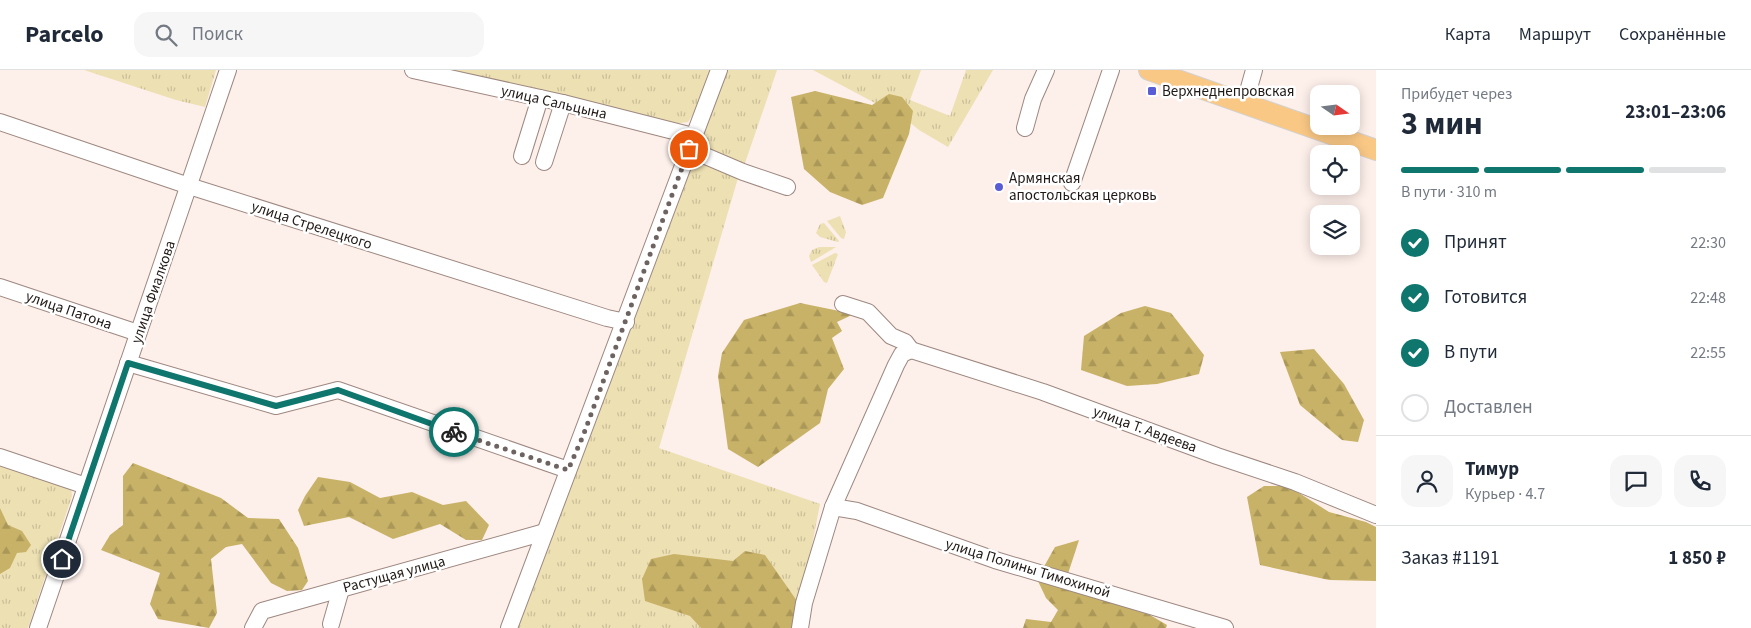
<!DOCTYPE html>
<html lang="ru">
<head>
<meta charset="utf-8">
<style>
  body { margin:0; font-family:"Source Sans 3",sans-serif; background:#f6f6f7; color:#1f2937; height:100vh; display:flex; flex-direction:column; font-size:19px; white-space:nowrap }
  * { box-sizing:border-box; margin:0 }
  p { font-size:16px; color:#747a83 }
  .icon { flex:none; width:28px; height:28px; fill:none; stroke:currentColor; stroke-width:2; stroke-linecap:round; stroke-linejoin:round }
  .map { position:relative; flex:1; overflow:hidden }
  .side { display:flex; flex-direction:column; background:#fff; width:375px }
  .side>* { flex:none }
  .needle { width:32px; rotate:104deg }
  .fabs { position:absolute; left:1310px; top:15px; display:grid; gap:10px }
  .fabs a { display:grid; place-items:center; width:50px; height:50px; border-radius:10px; background:#fff; box-shadow:0 2px 12px #0003; font-size:25px }
  .pin { position:absolute; display:grid; place-items:center; width:42px; height:42px; color:#fff; margin:-21px; border:2px solid #fff; border-radius:50%; box-shadow:0 1px 5px #0007 }
  .courier { position:absolute; display:grid; place-items:center; width:50px; height:50px; margin:-25px; border:4px solid #0f766e; border-radius:50%; background:#fff; color:#222; box-shadow:0 1px 6px #0007 }
  .head em { font-style:normal; font-weight:700 }
  .head div { display:flex; flex-direction:column-reverse }
  .head { display:flex; align-items:center; justify-content:space-between; height:85px; padding:0 25px }
  h1 { font-size:32px; font-weight:700; line-height:38px }
  .bar { display:grid; grid-template-columns:repeat(4,1fr); gap:8px 5px; align-content:center; height:60px; padding:0 25px }
  .bar i { height:6px; border-radius:4px; background:#e0e1e3 }
  .bar .on { background:#0f766e }
  .bar p { grid-column:span 4 }
  .line { display:flex; align-items:center; gap:12px; padding:0 25px; border-top:1px solid #e0e1e3 }
  .line div { flex:1 }
  .round { display:grid; place-items:center; flex:none; width:52px; height:52px; border-radius:15px; background:#f6f6f7 }
  ol { padding:0 25px; list-style:none }
  li { display:flex; align-items:center; gap:15px; height:55px }
  li p { margin-inline-start:auto }
  li .icon { padding:5px; border-radius:50%; background:#0f766e; color:#fff; stroke-width:4 }
  li:last-child { color:#747a83 }
  li i { width:28px; height:28px; border:2px solid #e0e1e3; border-radius:50% }
  header { display:flex; align-items:center; gap:30px; box-sizing:border-box; height:70px; padding:0 25px; background:#fff; border-bottom:1px solid #e0e1e3 }
  header strong { font-size:24px }
  nav { display:flex; gap:28px; margin-inline-start:auto; font-size:18px }
  .search { width:350px; height:45px; background:#f6f6f7; display:flex; align-items:center; gap:12px; box-sizing:border-box; padding:0 18px; border-radius:15px; color:#747a83; font-size:19px }
  main { display:flex; flex:1; min-height:0 }
  .map>svg:first-child { display:block }
</style>
</head>
<body>
<header>
<strong>Parcelo</strong>
<div class="search"><svg class="icon" aria-label="search" viewBox="0 0 24 24"><circle cx="10" cy="10" r="6"/><path d="M15 15l6 6"/></svg>Поиск</div>
<nav><a>Карта</a><a>Маршрут</a><a>Сохранённые</a></nav>
</header>
<main>
<div class="map">
<svg width="1376" height="558" viewBox="0 0 1376 558">
  <defs>
    <pattern id="grass-tufts" width="24" height="20" patternUnits="userSpaceOnUse" patternTransform="scale(1.25)"><rect width="24" height="20" fill="#ede0b3"/><path d="M3 7l-1-3M5 7V3M7 7l1-3M15 17l-1-3M17 17v-4M19 17l1-3" fill="none" stroke="#cbbf99"/></pattern>
    <pattern id="forest-firs" width="22" height="20" patternUnits="userSpaceOnUse" patternTransform="scale(1.25)"><rect width="22" height="20" fill="#c8b267"/><path d="M5 1l3.5 6h-7zM16 11l3.5 6h-7z" fill="#ab9858"/></pattern>
  </defs>
  <rect width="100%" height="100%" fill="#fdefea"/>
  <g fill="url(#grass-tufts)">
    <polygon points="84,0 216,0 205,37 176,30"/>
    <polygon points="440,0 711,0 694,43 688,52 672,54"/>
    <polygon points="726,0 777,0 744,96 704,77 701,73 700,67"/>
    <polygon points="813,0 921,0 910,30 950,46 966,0 993,0 948,77 919,60 907,50"/>
    <polygon points="700,89 738,108 659,378 820,434 796,558 513,558 692,90"/>
    <polygon points="840,146 846,162 844,169 841,168 827,151"/>
    <polygon points="824,153 839,171 838,172 820,167 816,163 820,154"/>
    <polygon points="819,177 836,177 811,192 809,186 812,180"/>
    <polygon points="835,183 838,184 827,213 824,212 812,195"/>
    <polygon points="0,392 71,418 72,426 28,558 0,558"/>
  </g>
  <g fill="url(#forest-firs)">
    <polygon points="815,21 872,35 889,24 902,27 913,41 909,64 883,128 862,135 830,122 804,99 791,27"/>
    <polygon points="800,233 854,244 837,252 842,261 832,268 844,299 828,319 820,353 758,397 728,379 718,306 722,283 744,250"/>
    <polygon points="1145,236 1171,243 1204,285 1199,304 1157,314 1127,316 1081,300 1084,266 1121,243"/>
    <polygon points="1314,279 1344,314 1364,350 1358,372 1342,370 1300,335 1280,282"/>
    <polygon points="133,393 221,428 248,448 279,449 298,478 308,511 302,520 287,521 271,513 242,474 226,477 211,489 217,543 209,558 158,549 150,534 160,503 101,480 110,465 123,455 123,406"/>
    <polygon points="318,407 350,412 380,428 412,422 443,435 466,431 489,455 482,470 466,470 440,454 393,469 349,447 304,456 298,440 305,426"/>
    <polygon points="1264,416 1288,416 1329,442 1366,452 1376,457 1376,511 1329,510 1260,495 1247,427"/>
    <polygon points="0,438 8,455 22,461 31,475 26,482 17,483 10,498 0,504"/>
    <polygon points="1079,470 1064,516 1150,545 1167,555 1166,558 1023,558 1026,549 1051,552 1058,540 1046,528 1037,509 1055,477"/>
    <polygon points="745,481 765,485 797,531 799,558 701,558 690,546 645,531 642,509 651,489 674,484 733,491"/>
  </g>
  <g fill="none" stroke-linecap="round" stroke-linejoin="round">
    <g stroke="#9d8880" stroke-width="18">
      <g id="minor">
        <polyline points="413,0 563,33 693,66"/>
        <polyline points="1245,32 1254,0"/>
        <polyline points="0,52 189,116 607,248 626,252"/>
        <polyline points="1025,58 1033,29 1046,0"/>
        <polyline points="689,79 743,102 787,117"/>
        <polyline points="522,86 540,28"/>
        <polyline points="544,92 563,33"/>
        <polyline points="1072,113 1111,0"/>
        <polyline points="0,217 138,263"/>
        <polyline points="843,234 868,242 891,266 905,272 911,280"/>
        <polyline points="911,280 1043,322 1217,386 1295,412 1376,445"/>
        <polyline points="128,293 276,336 338,320 568,400"/>
        <polyline points="0,387 86,416"/>
        <polyline points="833,437 857,441 995,490 1225,558"/>
        <polyline points="331,554 341,519"/>
        <polyline points="38,558 228,0"/>
        <polyline points="253,558 262,541 545,462"/>
        <polyline points="509,558 719,0"/>
        <polyline points="800,558 804,533 833,437 896,295 902,284 911,280"/>
      </g>
    </g>
    <g stroke="#d2d1d0" stroke-width="22">
      <polyline id="major" points="1149,0 1376,80"/>
    </g>
    <use href="#minor" stroke="#fff" stroke-width="16"/>
    <use href="#major" stroke="#fac885" stroke-width="20"/>
  </g>
  <g fill="none" stroke-linecap="round" stroke-linejoin="round">
    <polyline stroke="#6d6360" stroke-width="5" stroke-dasharray="0 9" points="454,362 568,400 583,366 689,79"/>
    <polyline stroke="#0f766e" stroke-width="6" points="62,489 128,293 276,336 338,320 454,362"/>
  </g>
  <g fill="#595dd5" stroke="#fff" stroke-width="2">
    <rect x="1147" y="16" width="10" height="10" rx="2.5"/>
    <circle cx="999" cy="117" r="5"/>
  </g>
  <g text-anchor="middle" stroke-width="5" stroke-linejoin="round" paint-order="stroke">
    <g font-size="15" fill="#1f1815" stroke="#fff" text-anchor="start">
      <text x="1162" y="26">Верхнеднепровская</text>
      <text x="1009" y="113">Армянская<tspan x="1009" dy="17">апостольская церковь</tspan></text>
    </g>
    <g font-size="15" fill="#1f1815" stroke="#fff">
      <text transform="translate(554 32) rotate(13)" y="5">улица Сальцына</text>
      <text transform="translate(312 155) rotate(18)" y="5">улица Стрелецкого</text>
      <text transform="translate(153 222) rotate(-71)" y="5">улица Фиалкова</text>
      <text transform="translate(69 240) rotate(19)" y="5">улица Патона</text>
      <text transform="translate(1145 359) rotate(20)" y="5">улица Т. Авдеева</text>
      <text transform="translate(1028 498) rotate(17)" y="5">улица Полины Тимохиной</text>
      <text transform="translate(394 504) rotate(-15)" y="5">Растущая улица</text>
    </g>
  </g>
</svg>
<div class="fabs">
<a><svg class="needle" viewBox="-14 -14 28 28"><path d="M0-13l5 13h-10z" fill="#e53935"/><path d="M0 13l5-13h-10z" fill="#747a83"/></svg></a>
<a><svg class="icon" aria-label="locate" viewBox="0 0 24 24"><circle cx="12" cy="12" r="6"/><path d="M12 2v4M12 18v4M2 12h4M18 12h4"/></svg></a>
<a><svg class="icon" aria-label="layers" viewBox="0 0 24 24"><path d="M12 4l9 5-9 5-9-5zM3 14l9 5 9-5"/></svg></a>
</div>
<div class="pin" style="left:689px;top:79px;background:#ea580c"><svg class="icon" aria-label="bag" viewBox="0 0 24 24"><path d="M5 8h14l-1 12H6zM9 8a3 3 0 0 1 6 0"/></svg></div>
<div class="pin" style="left:62px;top:489px;background:#1f2937"><svg class="icon" aria-label="home" viewBox="0 0 24 24"><path d="M3 11l9-7 9 7M6 9v11h12V9"/></svg></div>
<div class="courier" style="left:454px;top:362px"><svg class="icon" aria-label="bike" viewBox="0 0 24 24"><circle cx="6" cy="16" r="4"/><circle cx="18" cy="16" r="4"/><path d="M6 16l4-8h5l3 8M10 8l3 8H6M13 5h3"/></svg></div>
</div>
<section class="side">
<div class="head"><div><h1>3 мин</h1><p>Прибудет через</p></div><em>23:01–23:06</em></div>
<div class="bar"><i class="on"></i><i class="on"></i><i class="on"></i><i></i><p>В пути · 310 m</p></div>
<ol>
<li><svg class="icon" aria-label="check" viewBox="0 0 24 24"><path d="M5 12l5 5 9-10"/></svg>Принят<p>22:30</p></li>
<li><svg class="icon" aria-label="check" viewBox="0 0 24 24"><path d="M5 12l5 5 9-10"/></svg>Готовится<p>22:48</p></li>
<li><svg class="icon" aria-label="check" viewBox="0 0 24 24"><path d="M5 12l5 5 9-10"/></svg>В пути<p>22:55</p></li>
<li><i></i>Доставлен</li>
</ol>
<div class="line" style="height:90px"><a class="round"><svg class="icon" aria-label="person" viewBox="0 0 24 24"><circle cx="12" cy="8" r="4"/><path d="M4 21q1-7 8-7t8 7"/></svg></a><div><b>Тимур</b><p>Курьер · 4.7</p></div><a class="round"><svg class="icon" aria-label="chat" viewBox="0 0 24 24"><path d="M4 5h16v11H9l-5 4z"/></svg></a><a class="round"><svg class="icon" aria-label="phone" viewBox="0 0 24 24"><path d="M5 4h4l2 5-3 2q2 4 5 5l2-3 5 2v4C11 20 4 13 5 4z"/></svg></a></div>
<div class="line" style="height:65px"><div>Заказ #1191</div><b>1 850 ₽</b></div>
</section>
</main>
</body>
</html>
